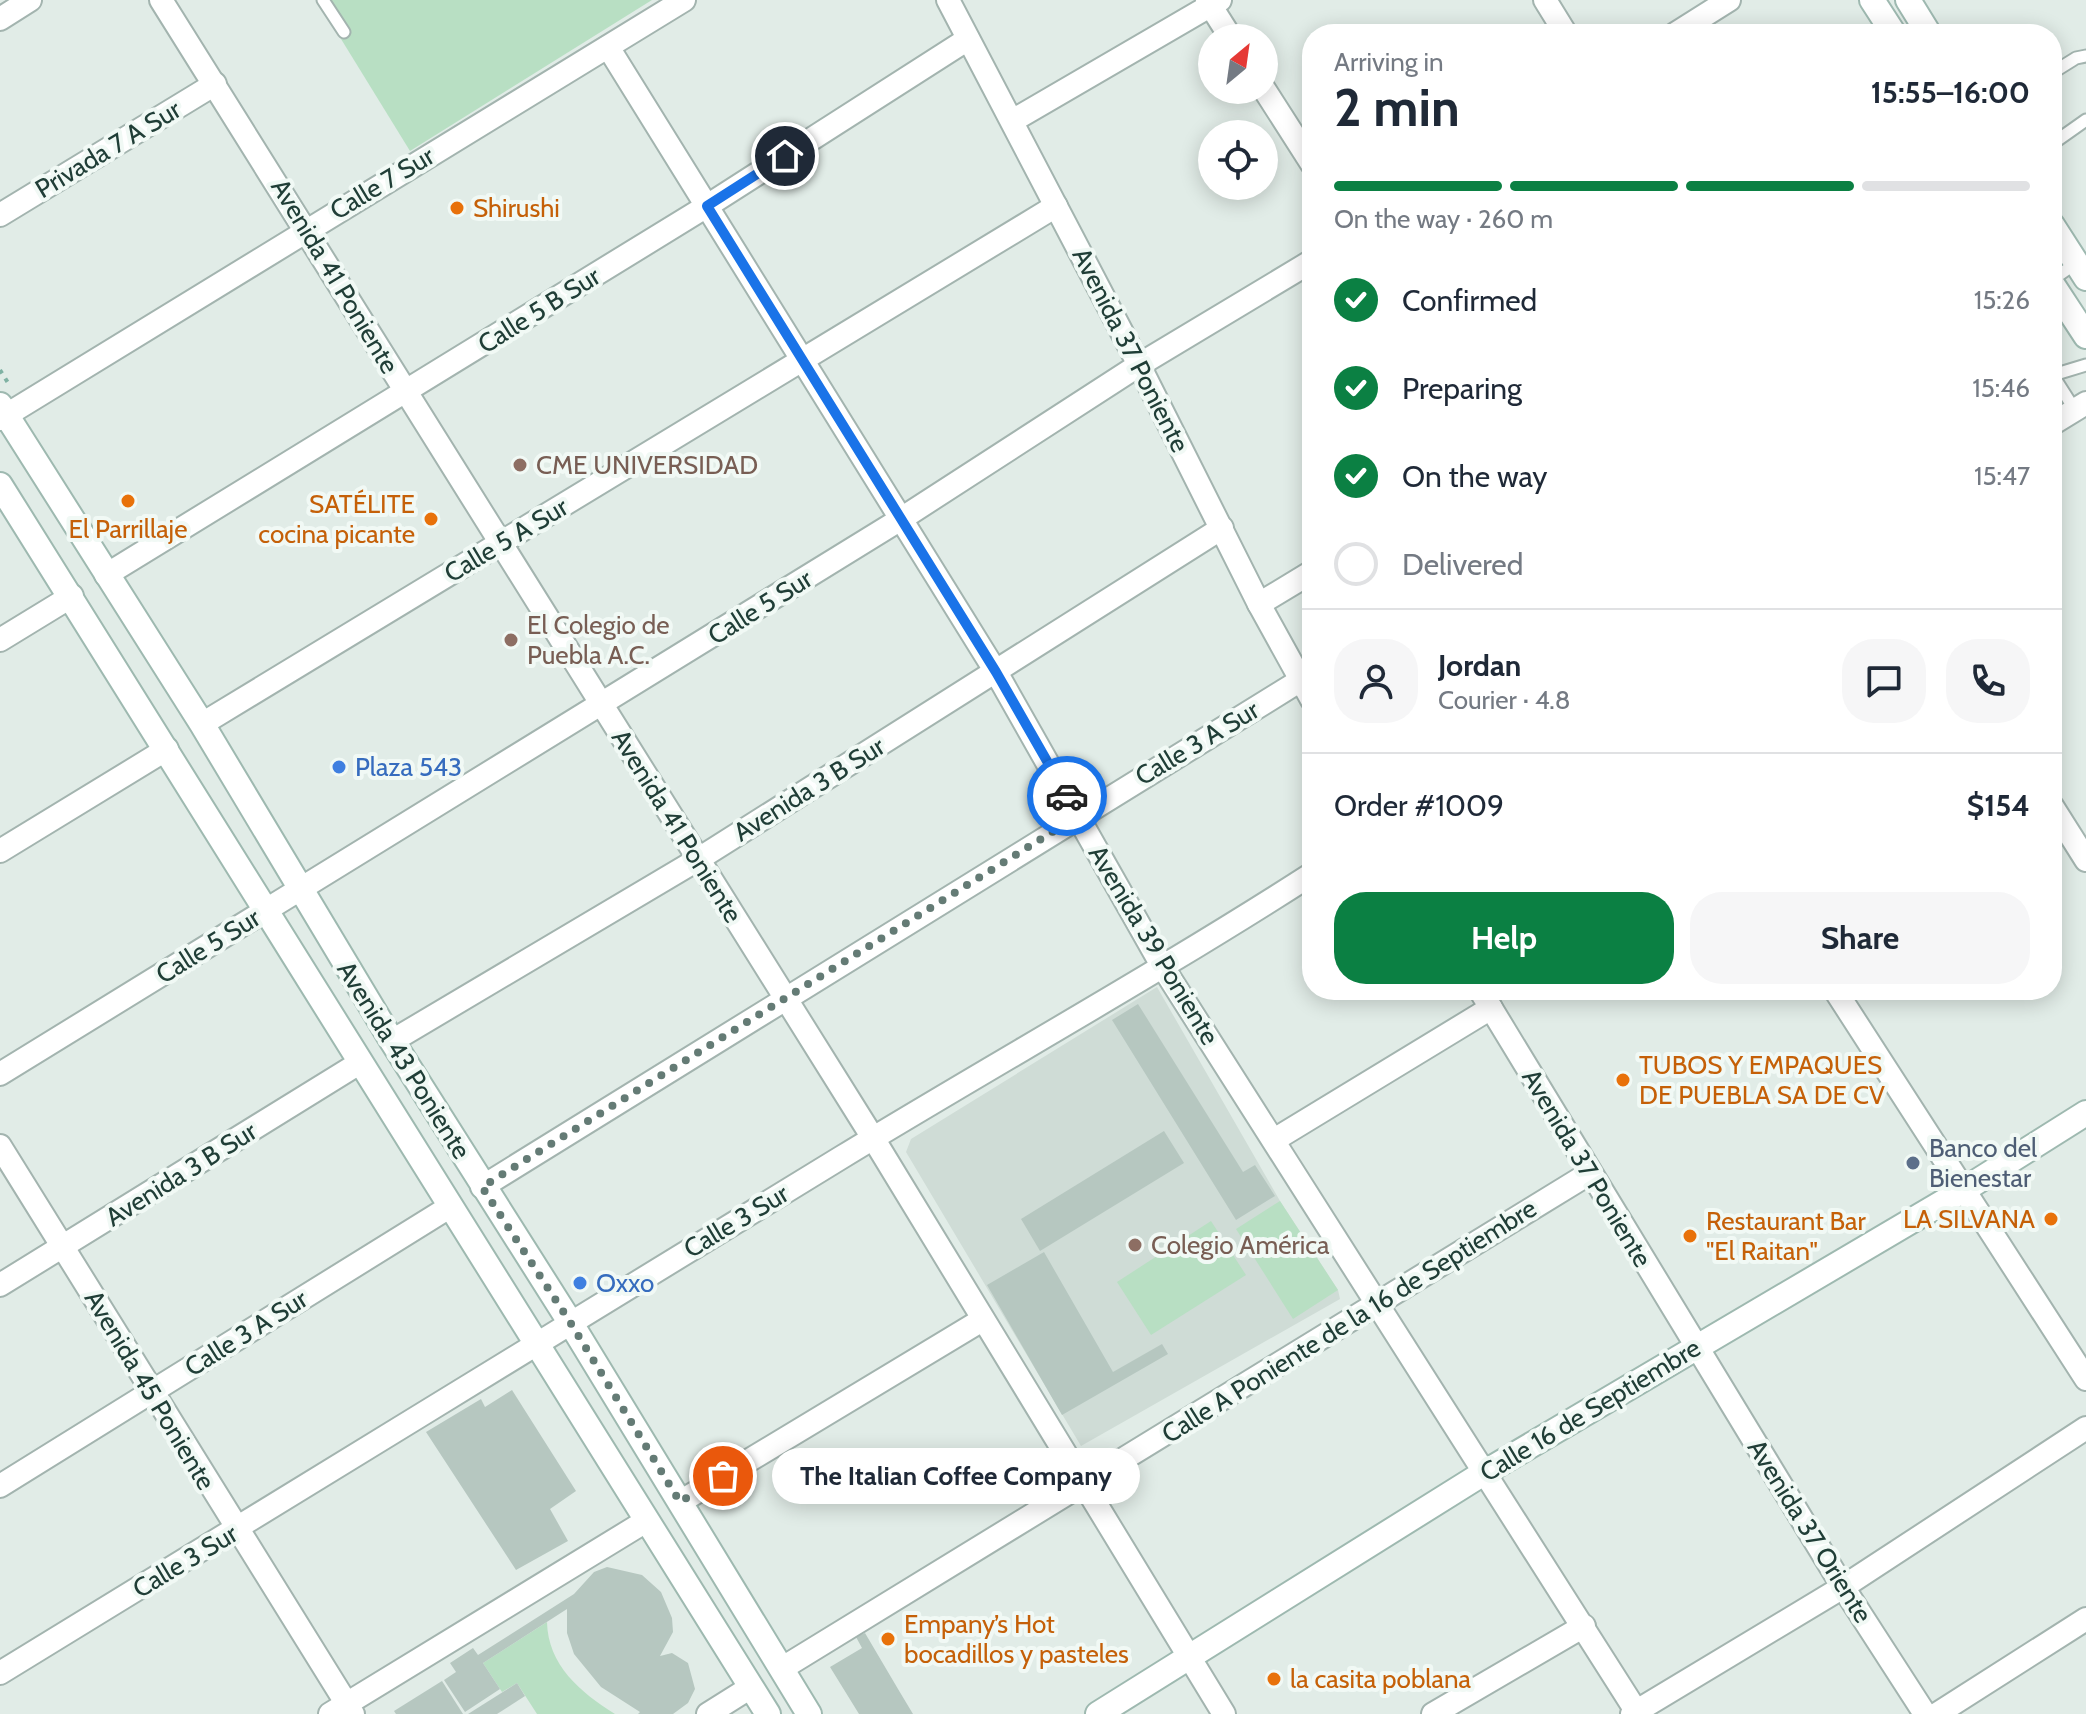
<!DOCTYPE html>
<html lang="en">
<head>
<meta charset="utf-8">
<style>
  body { margin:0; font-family:Cabin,sans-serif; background:#f6f6f7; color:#1f2937; height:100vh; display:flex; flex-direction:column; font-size:30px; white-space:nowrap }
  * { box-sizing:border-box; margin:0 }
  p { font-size:26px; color:#747a83 }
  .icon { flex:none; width:44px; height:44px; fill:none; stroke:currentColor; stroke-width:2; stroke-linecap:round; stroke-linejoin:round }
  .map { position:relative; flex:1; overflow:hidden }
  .side { position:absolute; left:1302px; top:24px; width:760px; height:976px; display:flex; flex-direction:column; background:#fff; border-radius:32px; box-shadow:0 4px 20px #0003 }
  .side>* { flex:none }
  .needle { width:52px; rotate:29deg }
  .tools { position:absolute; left:1198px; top:24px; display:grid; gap:16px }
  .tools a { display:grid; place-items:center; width:80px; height:80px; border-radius:50%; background:#fff; box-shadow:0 4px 20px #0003; font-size:40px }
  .pin { position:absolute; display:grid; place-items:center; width:68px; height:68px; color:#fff; margin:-34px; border:4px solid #fff; border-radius:50%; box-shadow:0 2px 8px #0007 }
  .courier { position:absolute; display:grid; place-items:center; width:80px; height:80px; margin:-40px; border:6px solid #1a73e8; border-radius:50%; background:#fff; color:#222; box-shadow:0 2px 10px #0007 }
  .bubble { position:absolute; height:56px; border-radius:28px; background:#fff; box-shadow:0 4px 20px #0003; font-size:26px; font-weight:700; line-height:56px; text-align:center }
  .headline em { font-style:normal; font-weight:700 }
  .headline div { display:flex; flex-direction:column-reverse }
  .headline { display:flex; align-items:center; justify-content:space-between; height:136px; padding:0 32px }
  h1 { font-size:52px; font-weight:700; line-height:60px }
  .bar { display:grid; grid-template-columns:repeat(4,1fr); gap:12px 8px; align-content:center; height:96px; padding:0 32px }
  .bar i { height:10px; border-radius:6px; background:#e0e1e3 }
  .bar .selected { background:#0b8043 }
  .bar p { grid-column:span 4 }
  .line { display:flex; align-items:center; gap:20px; padding:0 32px; border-top:2px solid #e0e1e3 }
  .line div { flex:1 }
  .round { display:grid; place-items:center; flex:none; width:84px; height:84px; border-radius:32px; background:#f6f6f7 }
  ol { padding:0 32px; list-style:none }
  li { display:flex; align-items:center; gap:24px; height:88px }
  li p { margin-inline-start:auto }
  li .icon { padding:8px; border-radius:50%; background:#0b8043; color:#fff; stroke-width:4 }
  li:last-child { color:#747a83 }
  li i { width:44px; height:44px; border:4px solid #e0e1e3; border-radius:50% }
  .button { display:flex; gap:16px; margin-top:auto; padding:16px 32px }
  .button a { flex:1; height:92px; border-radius:32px; background:#0b8043; color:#fff; font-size:32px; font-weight:700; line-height:92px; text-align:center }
  .button a+a { background:#f6f6f7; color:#1f2937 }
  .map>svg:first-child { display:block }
</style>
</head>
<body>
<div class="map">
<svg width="2086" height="1714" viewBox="0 0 2086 1714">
  <rect width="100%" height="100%" fill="#e1ece7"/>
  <polygon fill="#cfdcd6" points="1157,987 1280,1201 1338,1290 1340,1299 1081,1446 906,1152 911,1139"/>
  <g fill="#b8dfc3">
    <polygon points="317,0 652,0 410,151"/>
    <polygon points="1280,1201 1338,1290 1293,1319 1236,1229"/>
    <polygon points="1211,1221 1246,1275 1151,1335 1117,1282"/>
    <path d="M547,1622C548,1665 580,1692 615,1714H537L517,1683L502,1692L483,1663Z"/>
  </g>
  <g fill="#b6c7c0">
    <polygon points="1138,1004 1243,1172 1255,1165 1275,1196 1236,1220 1112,1020"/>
    <polygon points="1164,1131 1184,1163 1040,1251 1021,1219"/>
    <polygon points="1044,1252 1113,1372 1162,1344 1168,1354 1062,1415 987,1285"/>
    <polygon points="512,1390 576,1491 550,1509 568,1541 516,1570 426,1432 481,1399 485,1407"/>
    <polygon points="607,1567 642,1575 661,1592 672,1618 673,1632 660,1656 672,1653 688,1663 695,1689 688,1703 673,1714 638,1714 640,1712 601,1687 574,1654 567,1633 567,1609 483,1663 500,1689 465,1712 444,1680 456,1672 450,1663 473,1648 478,1655 574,1594 594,1572"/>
    <polygon points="865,1633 898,1689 913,1714 859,1714 830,1667 862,1648 856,1637"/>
    <polygon points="442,1681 463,1714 396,1714 394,1711"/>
    <polygon points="517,1683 525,1696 497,1714 468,1714"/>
  </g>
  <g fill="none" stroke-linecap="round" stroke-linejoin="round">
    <g stroke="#a3b4af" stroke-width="15">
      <g id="lane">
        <polyline points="323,0 344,32"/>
        <polyline points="2052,73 2076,58 2086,56"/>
        <polyline points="2052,144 2086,120"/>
        <polyline points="2052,280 2076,263"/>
        <polyline points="2052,374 2075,410"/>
        <polyline points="2053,375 2086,365"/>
      </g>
    </g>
    <g stroke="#a3b4af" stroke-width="26">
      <g id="street">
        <polyline points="161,0 873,1138 1224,1714"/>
        <polyline points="948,0 1139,365 1259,604 1312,700"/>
        <polyline points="1207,0 1231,38"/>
        <polyline points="1545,0 1566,34"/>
        <polyline points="0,19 30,0"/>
        <polyline points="1675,34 1729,0"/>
        <polyline points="608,47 996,672 1164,969 1638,1714"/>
        <polyline points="1264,89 1312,164"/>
        <polyline points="1012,121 1220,0"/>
        <polyline points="0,215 215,84"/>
        <polyline points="0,419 684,0"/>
        <polyline points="2052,424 2086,403"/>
        <polyline points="106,575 707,206 968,39"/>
        <polyline points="1259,604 1312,572"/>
        <polyline points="0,640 72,596"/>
        <polyline points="202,724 1056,206"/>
        <polyline points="2052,806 2086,860"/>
        <polyline points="0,851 167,749"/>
        <polyline points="1480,990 1843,1587 1925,1714"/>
        <polyline points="1835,990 2086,1379"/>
        <polyline points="392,1041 697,860 1222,528"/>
        <polyline points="0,1074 901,519 1139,365 1312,261"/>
        <polyline points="1274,1140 1491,1008"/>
        <polyline points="0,1146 353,1714"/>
        <polyline points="482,1187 1301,680"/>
        <polyline points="0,1285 361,1062"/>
        <polyline points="0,1486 451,1206"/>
        <polyline points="680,1502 982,1320"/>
        <polyline points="781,1669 1590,1173"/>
        <path d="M0,1673C281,1502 561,1328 842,1157C998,1062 1158,973 1312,874"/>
        <polyline points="330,1714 646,1521"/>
        <polyline points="708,1714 751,1687"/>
        <polyline points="1433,1714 1584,1626"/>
        <polyline points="1632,1714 1843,1587 2086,1428"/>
        <polyline points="1937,1714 2086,1619"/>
      </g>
    </g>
    <g stroke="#9eb9b0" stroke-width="28">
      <g id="secondary">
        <polyline points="1872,0 1894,34"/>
        <polyline points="1908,0 1929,34"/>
        <polyline points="2052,225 2086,278"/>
        <polyline points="2052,284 2086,336"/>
        <polyline points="0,405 202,724 392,1041 570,1322 809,1714"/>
        <polyline points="0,485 768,1714"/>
        <polyline points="1098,1714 1482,1474 1962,1191 2086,1113"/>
      </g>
    </g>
    <polyline stroke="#7fb2a3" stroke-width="4" stroke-dasharray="4 6" stroke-linecap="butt" points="0,370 10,386"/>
    <use href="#lane" stroke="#fff" stroke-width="11"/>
    <use href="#street" stroke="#fff" stroke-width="22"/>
    <use href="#secondary" stroke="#fff" stroke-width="24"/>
  </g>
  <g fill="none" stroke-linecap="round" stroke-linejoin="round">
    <polyline stroke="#647b75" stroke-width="8" stroke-dasharray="0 14.4" points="723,1476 680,1502 570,1322 482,1187 1078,816 1067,796"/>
    <polyline stroke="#1a73e8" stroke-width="10" points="785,156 707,206 996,672 1067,796"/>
  </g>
  <g fill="#e8710a" stroke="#f1f9f5" stroke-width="3">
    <circle cx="457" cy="208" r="8"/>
    <circle cx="128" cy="501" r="8"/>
    <circle cx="431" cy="519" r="8"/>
    <circle cx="1623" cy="1080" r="8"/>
    <circle cx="2051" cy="1219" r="8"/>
    <circle cx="1690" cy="1236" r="8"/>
    <circle cx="888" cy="1639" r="8"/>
    <circle cx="1274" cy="1679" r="8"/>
  </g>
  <g fill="#8d6e63" stroke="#f1f9f5" stroke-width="3">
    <circle cx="520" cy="465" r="8"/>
    <circle cx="511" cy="640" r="8"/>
    <circle cx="1135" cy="1245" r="8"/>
  </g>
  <g fill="#3f7fe0" stroke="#f1f9f5" stroke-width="3">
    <circle cx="339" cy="767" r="8"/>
    <circle cx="580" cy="1283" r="8"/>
  </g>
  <circle fill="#5c6f8a" stroke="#f1f9f5" stroke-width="3" cx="1913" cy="1163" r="8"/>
  <g text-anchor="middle" stroke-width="8" stroke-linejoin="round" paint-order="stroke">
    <g font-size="26" fill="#203e37" stroke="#f1f9f5">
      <text transform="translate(108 149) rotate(-31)" y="9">Privada 7 A Sur</text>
      <text transform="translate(382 183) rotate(-31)" y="9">Calle 7 Sur</text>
      <text transform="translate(335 276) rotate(59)" y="9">Avenida 41 Poniente</text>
      <text transform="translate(539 310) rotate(-32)" y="9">Calle 5 B Sur</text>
      <text transform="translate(1131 350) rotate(63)" y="9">Avenida 37 Poniente</text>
      <text transform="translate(506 540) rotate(-31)" y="9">Calle 5 A Sur</text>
      <text transform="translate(760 607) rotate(-32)" y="9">Calle 5 Sur</text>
      <text transform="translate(1197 743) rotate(-31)" y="9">Calle 3 A Sur</text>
      <text transform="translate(809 789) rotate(-32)" y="9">Avenida 3 B Sur</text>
      <text transform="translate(677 826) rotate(58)" y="9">Avenida 41 Poniente</text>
      <text transform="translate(1154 945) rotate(59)" y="9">Avenida 39 Poniente</text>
      <text transform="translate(208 946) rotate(-32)" y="9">Calle 5 Sur</text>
      <text transform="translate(404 1060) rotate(58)" y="9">Avenida 43 Poniente</text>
      <text transform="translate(1587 1168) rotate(59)" y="9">Avenida 37 Poniente</text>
      <text transform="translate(181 1174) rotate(-32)" y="9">Avenida 3 B Sur</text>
      <text transform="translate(736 1221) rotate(-31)" y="9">Calle 3 Sur</text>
      <text transform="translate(1349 1321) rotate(-32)" y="9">Calle A Poniente de la 16 de Septiembre</text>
      <text transform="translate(246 1333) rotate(-32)" y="9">Calle 3 A Sur</text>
      <text transform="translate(150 1390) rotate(59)" y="9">Avenida 45 Poniente</text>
      <text transform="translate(1590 1410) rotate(-31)" y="9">Calle 16 de Septiembre</text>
      <text transform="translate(1810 1531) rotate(58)" y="9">Avenida 37 Oriente</text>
      <text transform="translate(185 1561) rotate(-31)" y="9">Calle 3 Sur</text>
    </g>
    <g font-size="26" fill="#c56008" stroke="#f1f9f5" text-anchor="start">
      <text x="473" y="217">Shirushi</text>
      <text x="415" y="513" text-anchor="end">SATÉLITE<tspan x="415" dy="30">cocina picante</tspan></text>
      <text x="128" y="538" text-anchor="middle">El Parrillaje</text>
      <text x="1639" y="1074">TUBOS Y EMPAQUES<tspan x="1639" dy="30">DE PUEBLA SA DE CV</tspan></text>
      <text x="2035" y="1228" text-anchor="end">LA SILVANA</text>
      <text x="1706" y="1230">Restaurant Bar<tspan x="1706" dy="30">"El Raitan"</tspan></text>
      <text x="904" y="1633">Empany’s Hot<tspan x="904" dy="30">bocadillos y pasteles</tspan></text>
      <text x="1290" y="1688">la casita poblana</text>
    </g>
    <g font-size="26" fill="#785e54" stroke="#f1f9f5" text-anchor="start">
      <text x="536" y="474">CME UNIVERSIDAD</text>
      <text x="527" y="634">El Colegio de<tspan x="527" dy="30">Puebla A.C.</tspan></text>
      <text x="1151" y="1254">Colegio América</text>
    </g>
    <g font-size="26" fill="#366cbe" stroke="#f1f9f5" text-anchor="start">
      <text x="355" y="776">Plaza 543</text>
      <text x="596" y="1292">Oxxo</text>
    </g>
    <g font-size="26" fill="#4e5e75" stroke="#f1f9f5" text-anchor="start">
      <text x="1929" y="1157">Banco del<tspan x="1929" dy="30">Bienestar</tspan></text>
    </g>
  </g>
</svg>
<div class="tools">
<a><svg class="needle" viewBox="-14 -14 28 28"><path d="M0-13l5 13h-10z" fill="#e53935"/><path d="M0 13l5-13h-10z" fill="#747a83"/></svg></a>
<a><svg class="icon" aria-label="locate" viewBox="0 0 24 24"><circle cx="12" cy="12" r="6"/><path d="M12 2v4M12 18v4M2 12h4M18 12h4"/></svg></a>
</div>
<div class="pin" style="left:723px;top:1476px;background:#ea580c"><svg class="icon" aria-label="bag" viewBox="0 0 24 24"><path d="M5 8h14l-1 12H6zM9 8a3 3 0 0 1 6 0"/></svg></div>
<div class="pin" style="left:785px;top:156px;background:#1f2937"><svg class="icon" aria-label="home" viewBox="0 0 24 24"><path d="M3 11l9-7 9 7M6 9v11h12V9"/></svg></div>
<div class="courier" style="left:1067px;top:796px"><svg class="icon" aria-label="car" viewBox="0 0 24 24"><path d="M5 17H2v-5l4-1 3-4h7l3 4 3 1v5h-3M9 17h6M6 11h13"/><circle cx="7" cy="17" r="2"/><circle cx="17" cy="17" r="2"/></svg></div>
<div class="bubble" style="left:772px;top:1448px;width:368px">The Italian Coffee Company</div>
<section class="side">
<div class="headline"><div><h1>2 min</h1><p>Arriving in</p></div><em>15:55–16:00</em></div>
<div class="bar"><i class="selected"></i><i class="selected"></i><i class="selected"></i><i></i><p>On the way · 260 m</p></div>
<ol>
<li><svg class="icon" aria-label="check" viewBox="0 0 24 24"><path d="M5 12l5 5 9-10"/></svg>Confirmed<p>15:26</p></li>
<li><svg class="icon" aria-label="check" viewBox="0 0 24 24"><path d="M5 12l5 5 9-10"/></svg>Preparing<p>15:46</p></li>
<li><svg class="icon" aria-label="check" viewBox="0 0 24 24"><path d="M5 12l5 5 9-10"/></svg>On the way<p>15:47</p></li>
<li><i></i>Delivered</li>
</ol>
<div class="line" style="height:144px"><a class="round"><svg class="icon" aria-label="person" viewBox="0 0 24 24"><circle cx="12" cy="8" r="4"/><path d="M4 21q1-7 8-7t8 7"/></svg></a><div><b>Jordan</b><p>Courier · 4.8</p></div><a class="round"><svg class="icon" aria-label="chat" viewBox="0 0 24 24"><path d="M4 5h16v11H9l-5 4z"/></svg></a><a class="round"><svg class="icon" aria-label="phone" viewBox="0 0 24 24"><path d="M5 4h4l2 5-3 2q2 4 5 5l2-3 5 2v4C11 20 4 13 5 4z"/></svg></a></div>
<div class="line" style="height:104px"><div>Order #1009</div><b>$154</b></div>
<div class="button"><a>Help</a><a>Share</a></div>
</section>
</div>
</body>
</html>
